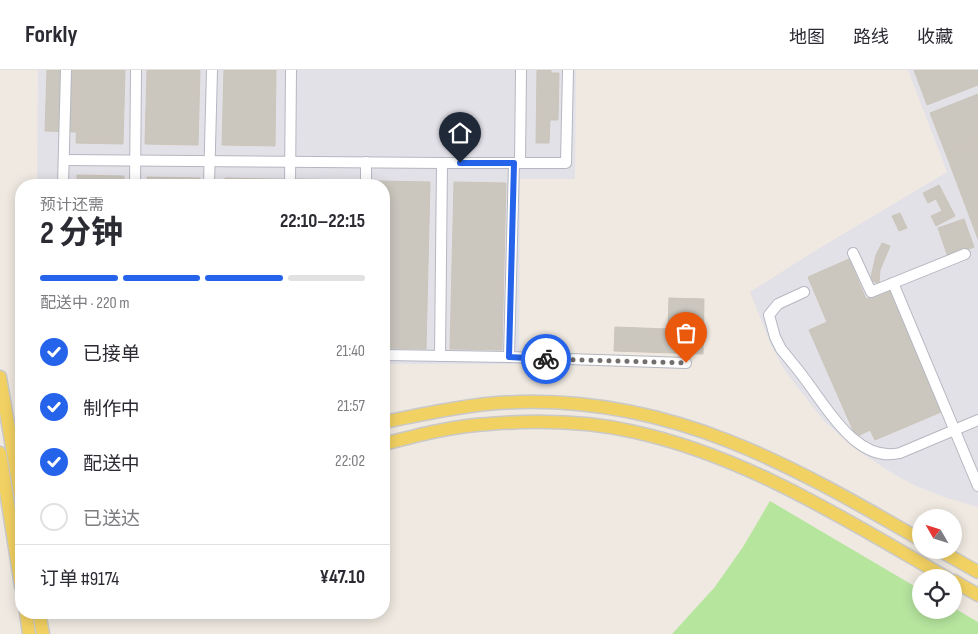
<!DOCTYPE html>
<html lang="zh">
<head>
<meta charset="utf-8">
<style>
  body { margin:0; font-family:"Sofia Sans Condensed","Noto Sans SC",sans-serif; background:#f7f7f7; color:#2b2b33; height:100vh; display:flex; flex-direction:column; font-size:19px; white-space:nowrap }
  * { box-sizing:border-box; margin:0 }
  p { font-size:16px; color:#7c7c81 }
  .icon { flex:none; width:28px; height:28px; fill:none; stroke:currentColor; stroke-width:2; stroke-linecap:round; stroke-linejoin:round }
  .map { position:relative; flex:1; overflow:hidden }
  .drawer { position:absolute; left:15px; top:109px; width:375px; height:440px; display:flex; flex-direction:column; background:#fff; border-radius:20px; box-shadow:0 2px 12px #0003 }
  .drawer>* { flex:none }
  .needle { width:32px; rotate:309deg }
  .controls { position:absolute; left:912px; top:439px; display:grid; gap:10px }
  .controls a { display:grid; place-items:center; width:50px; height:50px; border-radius:50%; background:#fff; box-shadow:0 2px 12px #0003; font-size:25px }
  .pin { position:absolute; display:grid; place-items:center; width:42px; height:42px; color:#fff; margin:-51px -21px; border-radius:50% 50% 50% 0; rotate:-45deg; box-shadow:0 0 5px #0007 }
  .pin .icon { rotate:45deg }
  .courier { position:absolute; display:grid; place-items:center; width:50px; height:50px; margin:-25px; border:4px solid #2563eb; border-radius:50%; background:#fff; color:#222; box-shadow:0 1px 6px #0007 }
  .overview em { font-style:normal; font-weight:700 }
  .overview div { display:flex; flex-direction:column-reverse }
  .overview { display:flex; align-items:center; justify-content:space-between; height:85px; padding:0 25px }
  h1 { font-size:32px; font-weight:700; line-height:38px }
  .bar { display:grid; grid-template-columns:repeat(4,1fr); gap:8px 5px; align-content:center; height:60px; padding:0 25px }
  .bar i { height:6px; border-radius:4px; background:#e1e1e2 }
  .bar .active { background:#2563eb }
  .bar p { grid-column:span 4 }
  .line { display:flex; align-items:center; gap:12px; padding:0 25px; border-top:1px solid #e1e1e2 }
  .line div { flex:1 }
  ol { padding:0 25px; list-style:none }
  li { display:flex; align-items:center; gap:15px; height:55px }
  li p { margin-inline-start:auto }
  li .icon { padding:5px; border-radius:50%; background:#2563eb; color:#fff; stroke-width:4 }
  li:last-child { color:#7c7c81 }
  li i { width:28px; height:28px; border:2px solid #e1e1e2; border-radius:50% }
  header { display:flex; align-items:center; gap:30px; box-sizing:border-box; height:70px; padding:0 25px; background:#fff; border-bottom:1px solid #e1e1e2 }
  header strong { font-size:24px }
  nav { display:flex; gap:28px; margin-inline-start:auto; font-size:18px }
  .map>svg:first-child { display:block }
</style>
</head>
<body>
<header>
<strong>Forkly</strong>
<nav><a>地图</a><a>路线</a><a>收藏</a></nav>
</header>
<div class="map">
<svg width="978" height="564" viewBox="0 0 978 564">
  <rect width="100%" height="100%" fill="#efe9e1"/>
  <g fill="#e3e1e8">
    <polygon points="38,0 576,0 575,109 520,109 519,294 384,294 384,115 37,115"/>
    <polygon points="908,0 978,0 978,437 944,427 916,416 895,405 854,378 823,350 785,301 771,275 750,222 813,182 947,102"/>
  </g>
  <polygon fill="#b6e59e" points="770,431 921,520 921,540 954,540 954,538 978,552 978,564 672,564 714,518 743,477"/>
  <g fill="#cbc7bf" stroke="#cbc5ba">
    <polygon points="47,0 78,0 76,62 45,61"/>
    <polygon points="78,0 125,0 123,74 76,73"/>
    <polygon points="147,0 200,0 198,75 145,74"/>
    <polygon points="224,0 276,0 275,76 222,75"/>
    <polygon points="537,0 551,0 551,3 559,3 558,50 550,50 549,73 536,73"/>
    <polygon points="914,0 978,0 978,15 927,35"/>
    <polygon points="978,24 978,72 946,84 930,43"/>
    <polygon points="978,72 978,169 946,84"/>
    <polygon points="77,105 124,106 124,115 77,115"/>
    <polygon points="147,107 200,108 199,115 147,115"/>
    <polygon points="225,108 277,109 277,115 225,115"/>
    <rect x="277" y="109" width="26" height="6"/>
    <polygon points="303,109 355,110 355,115 303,115"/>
    <polygon points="378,111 430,112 426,279 384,278 384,115 378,115"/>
    <polygon points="454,112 506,113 502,280 450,279"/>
    <polygon points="939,115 955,146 936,156 931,146 942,141 936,129 928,133 923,123"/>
    <polygon points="900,143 907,158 899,161 892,146"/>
    <polygon points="964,149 974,177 948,187 938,158"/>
    <polygon points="882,173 890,176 880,200 879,213 870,211 876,185"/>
    <polygon points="849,189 866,229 891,219 941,342 875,370 870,360 856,367 809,260 827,252 808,207"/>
    <polygon points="669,228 704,229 703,284 614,281 615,257 668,259"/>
  </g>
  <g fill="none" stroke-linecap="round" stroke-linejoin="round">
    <g stroke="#b4b7c1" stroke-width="12">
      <g id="minor">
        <polyline points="64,90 442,93 566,93 568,0"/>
        <polyline points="520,93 521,0"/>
        <polyline points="63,115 66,0"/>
        <polyline points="135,115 136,0"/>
        <polyline points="209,115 212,0"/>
        <polyline points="290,115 291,0"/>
        <polyline points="366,115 366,92"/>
        <polyline points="853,183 871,222 965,184"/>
        <polyline points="893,213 978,416"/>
        <path d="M804,222L778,234L769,245L775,267L781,279C791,291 801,303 810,316C830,343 859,393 900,383L978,350"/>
        <polyline points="384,285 509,287 514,93"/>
        <polyline points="440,286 442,93"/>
        <polyline points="509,287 686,293"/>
      </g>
    </g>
    <g stroke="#c9c9c9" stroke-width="15">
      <g id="major">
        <polyline points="0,307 21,429"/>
        <path d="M384,352C428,343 474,333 519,332C674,328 791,395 921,470"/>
        <path d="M384,374C418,365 453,356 488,354C536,350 588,351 635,362C748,387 848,451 947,508"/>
        <polyline points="0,383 21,516"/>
        <polyline points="939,480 978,502"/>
        <polyline points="954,511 978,525"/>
        <polyline points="26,542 29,564"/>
        <polyline points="39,542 43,564"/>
      </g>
    </g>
    <use href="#minor" stroke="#fff" stroke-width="10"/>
    <use href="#major" stroke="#f2d163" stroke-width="12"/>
  </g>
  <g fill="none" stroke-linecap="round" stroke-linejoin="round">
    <polyline stroke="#726f6d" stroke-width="5" stroke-dasharray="0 9" points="546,289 686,293"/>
    <polyline stroke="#2563eb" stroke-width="6" points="460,93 514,93 509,287 546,289"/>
  </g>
</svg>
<div class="controls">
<a><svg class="needle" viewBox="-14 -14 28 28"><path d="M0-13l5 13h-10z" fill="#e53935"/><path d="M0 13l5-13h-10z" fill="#7c7c81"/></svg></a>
<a><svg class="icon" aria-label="locate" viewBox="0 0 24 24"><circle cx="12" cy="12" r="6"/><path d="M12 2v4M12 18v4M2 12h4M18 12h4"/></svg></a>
</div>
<div class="pin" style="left:686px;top:293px;background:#ea580c"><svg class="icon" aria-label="bag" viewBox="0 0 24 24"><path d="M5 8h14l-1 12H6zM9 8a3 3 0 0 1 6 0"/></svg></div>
<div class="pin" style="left:460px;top:93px;background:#1f2937"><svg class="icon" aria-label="home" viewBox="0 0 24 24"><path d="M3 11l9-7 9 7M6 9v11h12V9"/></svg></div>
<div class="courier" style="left:546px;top:289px"><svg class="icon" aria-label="bike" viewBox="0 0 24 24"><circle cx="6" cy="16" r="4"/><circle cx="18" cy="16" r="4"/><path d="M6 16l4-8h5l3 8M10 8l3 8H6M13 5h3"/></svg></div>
<section class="drawer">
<div class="overview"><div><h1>2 分钟</h1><p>预计还需</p></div><em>22:10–22:15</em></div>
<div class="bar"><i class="active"></i><i class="active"></i><i class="active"></i><i></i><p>配送中 · 220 m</p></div>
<ol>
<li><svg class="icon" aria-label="check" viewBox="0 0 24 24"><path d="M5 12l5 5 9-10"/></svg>已接单<p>21:40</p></li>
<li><svg class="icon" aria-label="check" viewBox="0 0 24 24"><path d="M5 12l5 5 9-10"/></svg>制作中<p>21:57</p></li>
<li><svg class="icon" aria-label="check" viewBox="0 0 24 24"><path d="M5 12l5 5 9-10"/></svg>配送中<p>22:02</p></li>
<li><i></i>已送达</li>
</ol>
<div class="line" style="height:65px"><div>订单 #9174</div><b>¥47.10</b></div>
</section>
</div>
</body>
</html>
